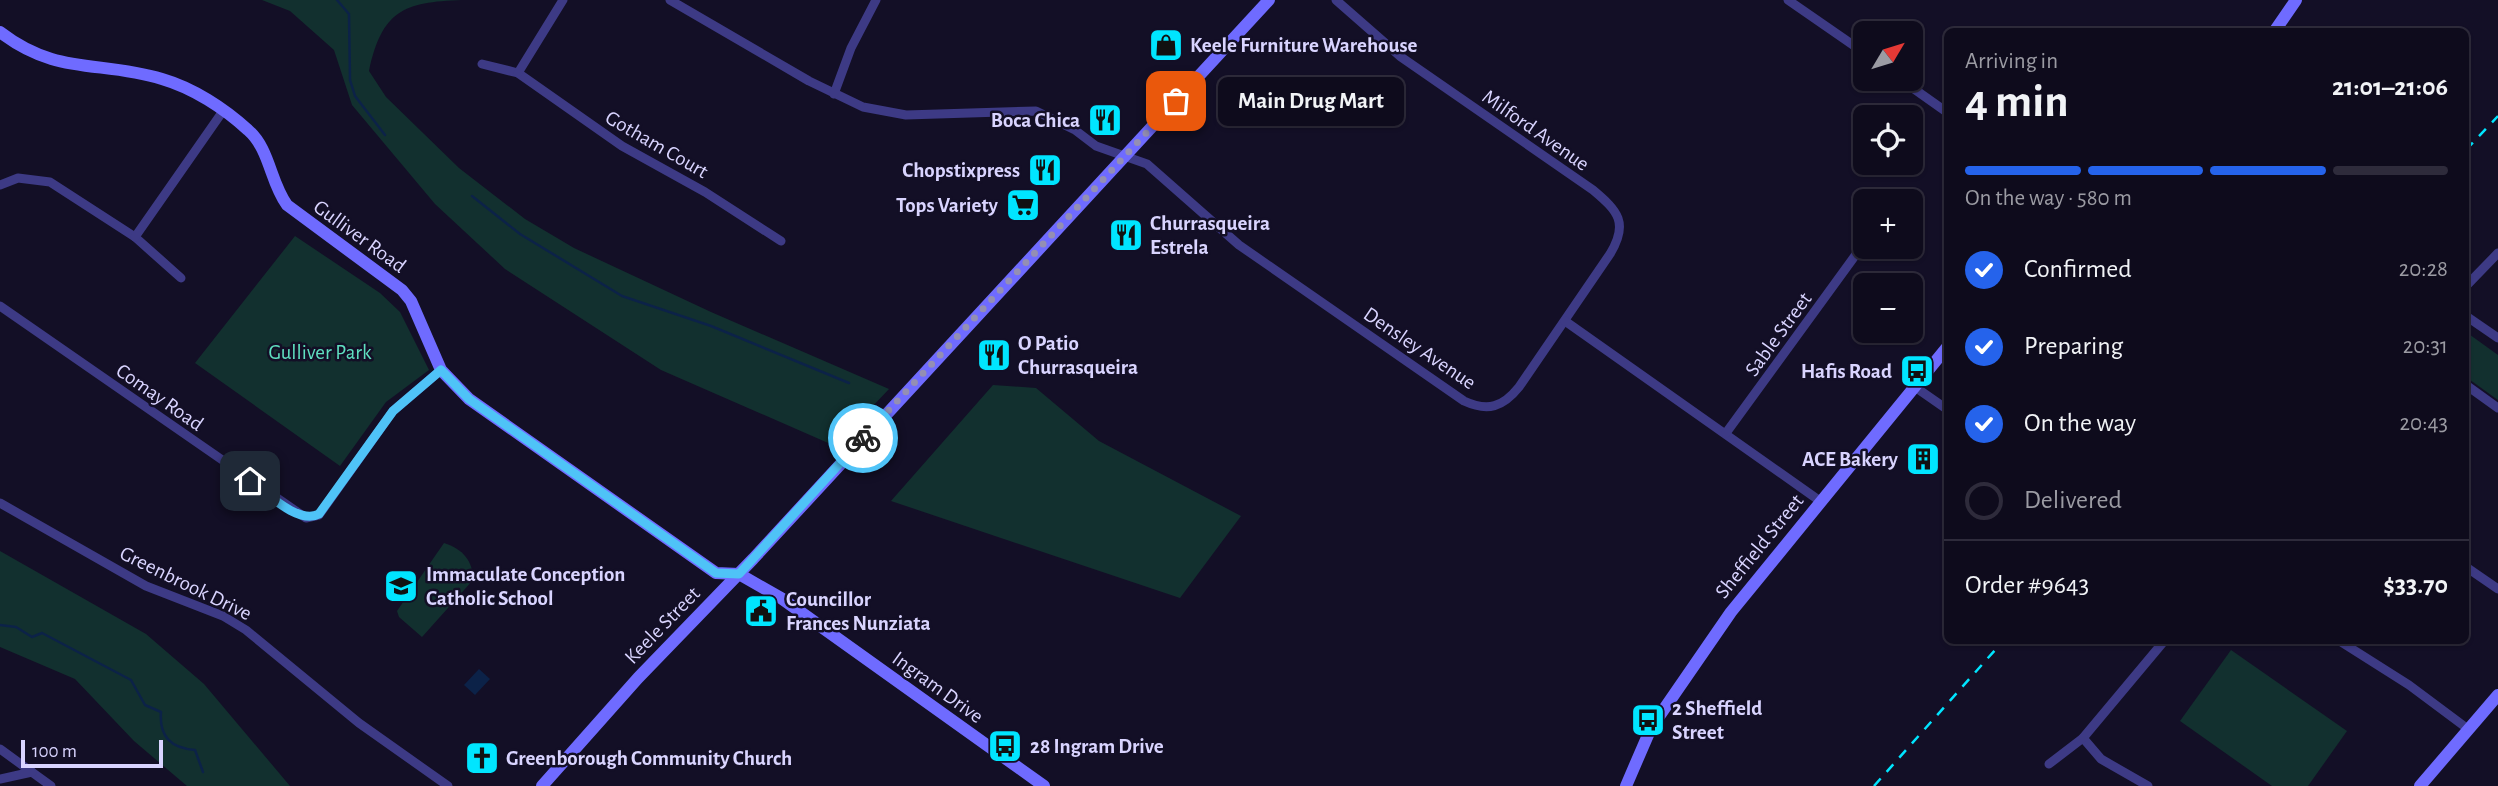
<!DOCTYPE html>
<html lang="en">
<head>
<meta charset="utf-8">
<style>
  body { margin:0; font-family:"Alegreya Sans",sans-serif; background:#171425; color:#f1f3f6; height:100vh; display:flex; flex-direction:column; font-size:26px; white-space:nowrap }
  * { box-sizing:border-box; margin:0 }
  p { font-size:23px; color:#9b9ba3 }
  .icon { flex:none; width:38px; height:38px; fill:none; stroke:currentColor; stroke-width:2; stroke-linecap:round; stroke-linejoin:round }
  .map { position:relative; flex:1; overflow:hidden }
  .panel { position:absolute; left:1944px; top:28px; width:525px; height:616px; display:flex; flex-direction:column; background:#0e0b1c; border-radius:10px; box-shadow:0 2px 5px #0004,0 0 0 2px #2e2b3b }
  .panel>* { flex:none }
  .needle { width:46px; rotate:52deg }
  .fabs { position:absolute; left:1853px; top:21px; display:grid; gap:14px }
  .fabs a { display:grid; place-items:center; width:70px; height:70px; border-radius:10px; background:#0e0b1c; box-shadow:0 2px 5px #0004,0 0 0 2px #2e2b3b; font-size:35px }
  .scale { position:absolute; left:21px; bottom:18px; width:142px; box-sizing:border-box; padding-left:7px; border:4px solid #d9d4ff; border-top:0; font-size:19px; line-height:24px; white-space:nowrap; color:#d9d4ff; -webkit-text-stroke:5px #130f26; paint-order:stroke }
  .pin { position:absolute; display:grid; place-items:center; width:60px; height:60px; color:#fff; margin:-30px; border-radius:14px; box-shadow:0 4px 10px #0006 }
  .courier { position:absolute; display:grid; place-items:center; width:70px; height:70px; margin:-35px; border:5px solid #4fc3f7; border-radius:50%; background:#fff; color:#222; box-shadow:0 2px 9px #0007 }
  .bubble { position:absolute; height:49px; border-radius:10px; background:#0e0b1c; box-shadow:0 2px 5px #0004,0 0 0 2px #2e2b3b; font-size:23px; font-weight:600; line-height:49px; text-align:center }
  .overview em { font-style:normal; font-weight:600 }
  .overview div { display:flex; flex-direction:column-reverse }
  .overview { display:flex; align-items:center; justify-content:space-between; height:119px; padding:0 21px }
  h1 { font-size:46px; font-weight:600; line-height:52px }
  .bar { display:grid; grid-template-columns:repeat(4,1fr); gap:10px 7px; align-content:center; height:84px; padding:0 21px }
  .bar i { height:9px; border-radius:5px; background:#2e2b3b }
  .bar .active { background:#2563eb }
  .bar p { grid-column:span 4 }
  .line { display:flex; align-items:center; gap:18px; padding:0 21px; border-top:2px solid #2e2b3b }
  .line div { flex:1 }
  ol { padding:0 21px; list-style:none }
  li { display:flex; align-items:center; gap:21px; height:77px }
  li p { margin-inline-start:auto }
  li .icon { padding:7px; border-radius:50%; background:#2563eb; color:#fff; stroke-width:4 }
  li:last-child { color:#9b9ba3 }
  li i { width:38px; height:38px; border:4px solid #2e2b3b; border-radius:50% }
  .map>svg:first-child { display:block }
</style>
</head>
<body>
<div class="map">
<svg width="2498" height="786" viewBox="0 0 2498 786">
  <rect width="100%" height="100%" fill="#130f26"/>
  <g fill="#12302f">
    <path d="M262,0H462C403,2 382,11 369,71L386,97L459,168L525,219L574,248L711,312L889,389L835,446L661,370L505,269L435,204L352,105L334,50L290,11Z"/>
    <polygon points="295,236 380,293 400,312 429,370 386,402 340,466 195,363"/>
    <polygon points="2466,332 2498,355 2498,400 2466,377"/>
    <polygon points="993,385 1036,388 1099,441 1241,516 1180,598 891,501"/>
    <path d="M444,543C463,549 473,561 473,580L422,637L399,617L397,611Z"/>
    <polygon points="0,551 146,634 204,684 290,786 187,786 134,741 75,679 0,647"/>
    <polygon points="2231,650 2347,731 2308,786 2272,786 2180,721"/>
  </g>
  <polygon fill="#0c2248" points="479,669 490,679 475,695 464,685"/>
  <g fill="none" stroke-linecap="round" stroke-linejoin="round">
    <g stroke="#0c2248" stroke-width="2.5">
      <polyline points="337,0 349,14 350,80 355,96 385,135"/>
      <polyline points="472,196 520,234 622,296 711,326 849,383"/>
      <path d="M0,625L16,627L32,637L42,633L131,680L145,705L161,712C159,737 171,748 195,750L203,772"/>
    </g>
    <g stroke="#3d3a85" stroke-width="9">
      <path d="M670,0L809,81L863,107L906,115L1036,111L1075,130L1096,146L1147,164L1239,245L1464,401C1488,412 1503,407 1519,387L1610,254C1629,223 1618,211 1593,190L1401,57L1336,0"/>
      <polyline points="1788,0 1866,54"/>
      <polyline points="482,64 518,73 622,146 705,192 781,241"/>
      <polyline points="518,73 563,0"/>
      <polyline points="1900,79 1948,113"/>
      <polyline points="834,94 851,48 876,0"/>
      <polyline points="0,185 18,178 50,182 135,237 181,278"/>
      <polyline points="135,237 223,111"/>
      <polyline points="2466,286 2498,253"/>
      <polyline points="0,306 306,518 319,515 393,411 441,370"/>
      <polyline points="2466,316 2498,338"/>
      <polyline points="1565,321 1820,501"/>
      <polyline points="2466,385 2498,408"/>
      <polyline points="1915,387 1948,410"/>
      <polyline points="1726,433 1857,253"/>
      <polyline points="0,503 146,586 223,616 246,630 359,723 448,786"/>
      <polyline points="2466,567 2498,589"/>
      <polyline points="2338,640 2409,685 2468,729"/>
      <polyline points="2083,738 2101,759 2148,786"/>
      <polyline points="0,749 51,786"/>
      <polyline points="2049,764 2083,738 2165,640"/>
      <polyline points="0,779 32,772"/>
    </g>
    <g stroke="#6f6bff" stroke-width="12">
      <path d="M0,32C57,76 100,60 162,79C193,88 224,108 248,130C270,149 270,182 287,205L402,290L411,301L441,370L469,399L716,573L739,574L781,598L1044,786"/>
      <polyline points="2274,32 2296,0"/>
      <polyline points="542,786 638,678 753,559 1269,0"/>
      <polyline points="1626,786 1651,728 1731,612 1948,346"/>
      <polyline points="2420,786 2498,695"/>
    </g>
    <g stroke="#00e5ff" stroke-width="2.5" stroke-dasharray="10 9" stroke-linecap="butt">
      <polyline points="2466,150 2498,116"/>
      <polyline points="1874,786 2004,640"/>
    </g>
  </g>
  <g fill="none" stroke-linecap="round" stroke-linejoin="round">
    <polyline stroke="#948fb3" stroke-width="7" stroke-dasharray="0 12.6" points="863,438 1176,101"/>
    <path stroke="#4fc3f7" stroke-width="9" d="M250,481C266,492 298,525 319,514L393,411L441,370L469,399L716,573L739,574L863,438"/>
  </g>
  <defs>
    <g id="shop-square" transform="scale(1.75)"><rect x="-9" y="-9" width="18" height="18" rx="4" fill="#00e5ff" stroke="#130f26"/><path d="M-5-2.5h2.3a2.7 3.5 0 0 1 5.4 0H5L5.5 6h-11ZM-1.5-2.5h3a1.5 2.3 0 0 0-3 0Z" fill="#111"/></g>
    <g id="restaurant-square" transform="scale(1.75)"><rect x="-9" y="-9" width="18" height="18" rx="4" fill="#00e5ff" stroke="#130f26"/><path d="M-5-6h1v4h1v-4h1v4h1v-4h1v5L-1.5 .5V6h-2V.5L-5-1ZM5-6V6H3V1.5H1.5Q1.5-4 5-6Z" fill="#111"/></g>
    <g id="supermarket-square" transform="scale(1.75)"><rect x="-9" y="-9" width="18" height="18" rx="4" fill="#00e5ff" stroke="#130f26"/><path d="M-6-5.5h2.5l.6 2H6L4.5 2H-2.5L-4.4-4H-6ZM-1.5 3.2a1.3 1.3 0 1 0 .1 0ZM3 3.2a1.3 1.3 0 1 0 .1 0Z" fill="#111"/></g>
    <g id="bus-square" transform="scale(1.75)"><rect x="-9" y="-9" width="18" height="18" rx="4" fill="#00e5ff" stroke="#130f26"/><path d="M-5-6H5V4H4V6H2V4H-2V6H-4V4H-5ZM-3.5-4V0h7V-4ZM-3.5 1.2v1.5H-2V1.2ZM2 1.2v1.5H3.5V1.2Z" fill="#111"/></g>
    <g id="building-square" transform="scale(1.75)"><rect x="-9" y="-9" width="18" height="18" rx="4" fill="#00e5ff" stroke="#130f26"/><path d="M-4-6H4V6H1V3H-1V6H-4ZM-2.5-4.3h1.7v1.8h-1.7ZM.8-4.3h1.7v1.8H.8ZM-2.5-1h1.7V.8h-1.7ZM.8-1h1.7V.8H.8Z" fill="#111"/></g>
    <g id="school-square" transform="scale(1.75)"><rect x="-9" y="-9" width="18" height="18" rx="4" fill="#00e5ff" stroke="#130f26"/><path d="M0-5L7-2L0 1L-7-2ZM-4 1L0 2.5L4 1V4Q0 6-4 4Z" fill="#111"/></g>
    <g id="civic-square" transform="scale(1.75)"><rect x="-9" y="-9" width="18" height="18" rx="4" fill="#00e5ff" stroke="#130f26"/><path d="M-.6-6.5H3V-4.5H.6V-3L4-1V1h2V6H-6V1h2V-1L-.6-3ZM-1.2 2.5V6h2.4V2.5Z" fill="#111"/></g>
    <g id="church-square" transform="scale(1.75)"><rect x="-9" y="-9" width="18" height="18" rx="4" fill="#00e5ff" stroke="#130f26"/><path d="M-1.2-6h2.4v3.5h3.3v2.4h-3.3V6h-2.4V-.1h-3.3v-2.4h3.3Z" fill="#111"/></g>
  </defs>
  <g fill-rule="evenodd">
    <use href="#shop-square" x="1166" y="45"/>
    <use href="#restaurant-square" x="1105" y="120"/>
    <use href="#restaurant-square" x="1045" y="170"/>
    <use href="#supermarket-square" x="1023" y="205"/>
    <use href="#restaurant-square" x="1126" y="235"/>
    <use href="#restaurant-square" x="994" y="355"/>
    <use href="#bus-square" x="1917" y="371"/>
    <use href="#building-square" x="1923" y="459"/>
    <use href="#school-square" x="401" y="586"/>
    <use href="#civic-square" x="761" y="611"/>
    <use href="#bus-square" x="1648" y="720"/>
    <use href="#bus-square" x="1005" y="746"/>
    <use href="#church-square" x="482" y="758"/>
  </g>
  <g text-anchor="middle" stroke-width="5" stroke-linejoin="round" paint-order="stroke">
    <g font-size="21" font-weight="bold" fill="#d9d4ff" stroke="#130f26" text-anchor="start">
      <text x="1190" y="52">Keele Furniture Warehouse</text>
      <text x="1080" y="127" text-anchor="end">Boca Chica</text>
      <text x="1020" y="177" text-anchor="end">Chopstixpress</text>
      <text x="998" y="212" text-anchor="end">Tops Variety</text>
      <text x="1150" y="230">Churrasqueira<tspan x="1150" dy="24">Estrela</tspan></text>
      <text x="1018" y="350">O Patio<tspan x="1018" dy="24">Churrasqueira</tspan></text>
      <text x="1892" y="378" text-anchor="end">Hafis Road</text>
      <text x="1898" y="466" text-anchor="end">ACE Bakery</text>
      <text x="426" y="581">Immaculate Conception<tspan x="426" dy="24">Catholic School</tspan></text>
      <text x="786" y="606">Councillor<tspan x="786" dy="24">Frances Nunziata</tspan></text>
      <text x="1672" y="715">2 Sheffield<tspan x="1672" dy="24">Street</tspan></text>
      <text x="1030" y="753">28 Ingram Drive</text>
      <text x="506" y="765">Greenborough Community Church</text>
    </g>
    <g font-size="21" fill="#d9d4ff" stroke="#130f26">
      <text transform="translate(1536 130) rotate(35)" y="7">Milford Avenue</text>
      <text transform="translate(657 144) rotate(30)" y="7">Gotham Court</text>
      <text transform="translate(360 236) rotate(36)" y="7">Gulliver Road</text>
      <text transform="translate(1778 334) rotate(-54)" y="7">Sable Street</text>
      <text transform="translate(1420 348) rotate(34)" y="7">Densley Avenue</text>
      <text transform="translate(160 397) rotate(35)" y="7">Comay Road</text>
      <text transform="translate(1759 546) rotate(-51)" y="7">Sheffield Street</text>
      <text transform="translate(186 583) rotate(26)" y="7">Greenbrook Drive</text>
      <text transform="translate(662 625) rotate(-46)" y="7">Keele Street</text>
      <text transform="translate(938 687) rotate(36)" y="7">Ingram Drive</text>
    </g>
    <g font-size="21" fill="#5fe0c0" stroke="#130f26">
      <text x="320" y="359">Gulliver Park</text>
    </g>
  </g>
</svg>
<div class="fabs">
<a><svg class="needle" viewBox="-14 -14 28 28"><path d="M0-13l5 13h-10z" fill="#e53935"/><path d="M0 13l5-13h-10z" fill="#9b9ba3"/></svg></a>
<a><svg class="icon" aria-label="locate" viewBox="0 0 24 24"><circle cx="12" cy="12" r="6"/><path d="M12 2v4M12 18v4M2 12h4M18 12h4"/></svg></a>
<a>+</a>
<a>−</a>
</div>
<div class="scale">100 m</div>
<div class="pin" style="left:1176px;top:101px;background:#ea580c"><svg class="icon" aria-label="bag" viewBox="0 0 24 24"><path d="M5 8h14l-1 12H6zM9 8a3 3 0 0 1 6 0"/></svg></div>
<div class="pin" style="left:250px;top:481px;background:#1f2937"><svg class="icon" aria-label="home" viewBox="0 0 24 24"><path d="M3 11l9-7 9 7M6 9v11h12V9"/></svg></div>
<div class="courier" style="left:863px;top:438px"><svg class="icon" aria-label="bike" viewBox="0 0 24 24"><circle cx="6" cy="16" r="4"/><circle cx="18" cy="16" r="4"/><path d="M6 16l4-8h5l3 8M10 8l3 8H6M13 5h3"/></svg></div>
<div class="bubble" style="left:1218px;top:77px;width:186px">Main Drug Mart</div>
<section class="panel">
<div class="overview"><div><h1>4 min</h1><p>Arriving in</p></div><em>21:01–21:06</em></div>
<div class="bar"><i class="active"></i><i class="active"></i><i class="active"></i><i></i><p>On the way · 580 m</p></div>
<ol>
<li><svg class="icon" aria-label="check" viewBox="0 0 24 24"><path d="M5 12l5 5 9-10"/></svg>Confirmed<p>20:28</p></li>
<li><svg class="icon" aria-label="check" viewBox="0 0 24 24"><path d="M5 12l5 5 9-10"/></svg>Preparing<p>20:31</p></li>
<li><svg class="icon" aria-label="check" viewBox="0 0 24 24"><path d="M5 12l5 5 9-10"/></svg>On the way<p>20:43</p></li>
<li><i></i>Delivered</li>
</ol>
<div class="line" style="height:91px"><div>Order #9643</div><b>$33.70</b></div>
</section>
</div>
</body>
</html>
